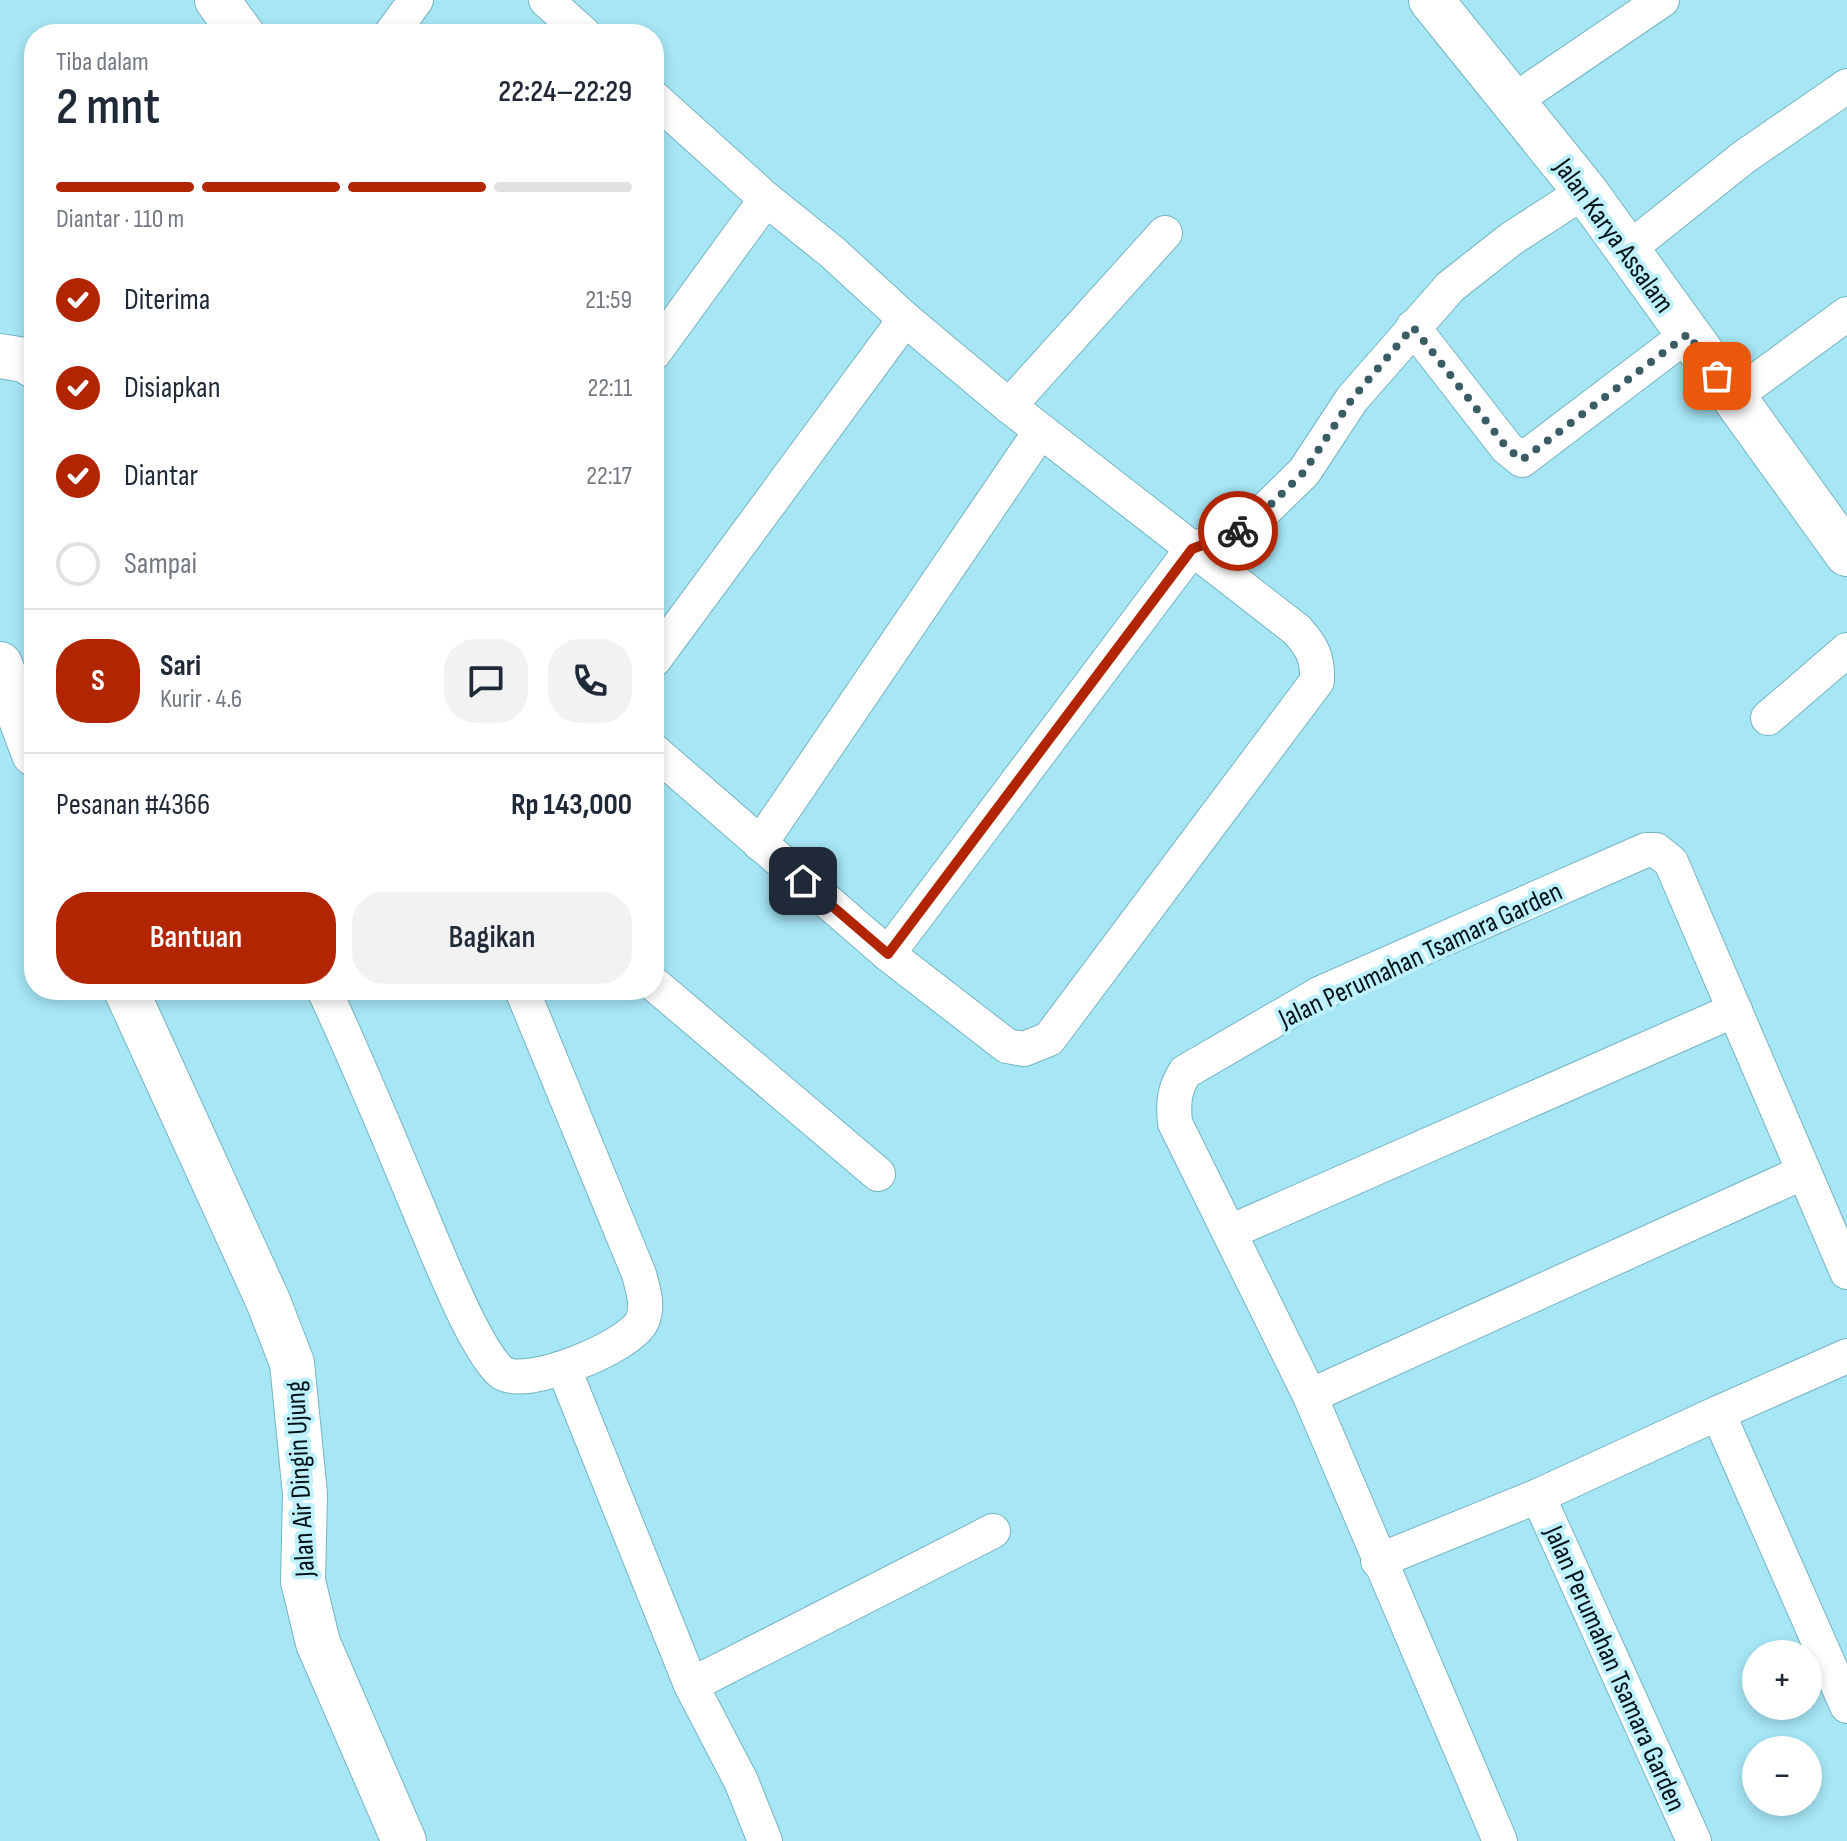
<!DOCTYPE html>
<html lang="id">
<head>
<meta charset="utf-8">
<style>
  body { margin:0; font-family:"Sofia Sans Condensed",sans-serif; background:#f2f2f3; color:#1f2937; height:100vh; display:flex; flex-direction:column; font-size:30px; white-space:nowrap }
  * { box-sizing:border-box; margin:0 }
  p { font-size:26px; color:#747a83 }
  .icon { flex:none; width:44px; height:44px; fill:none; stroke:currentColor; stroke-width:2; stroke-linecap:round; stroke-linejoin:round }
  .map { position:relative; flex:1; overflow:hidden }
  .details { position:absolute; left:24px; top:24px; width:640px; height:976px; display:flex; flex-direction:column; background:#fff; border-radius:32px; box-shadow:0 4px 12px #0003 }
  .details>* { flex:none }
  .tools { position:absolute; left:1742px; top:1640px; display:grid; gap:16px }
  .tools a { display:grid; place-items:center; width:80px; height:80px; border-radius:50%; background:#fff; box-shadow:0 4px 12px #0003; font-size:40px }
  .pin { position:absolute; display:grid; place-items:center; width:68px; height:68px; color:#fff; margin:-34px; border-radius:16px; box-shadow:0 4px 12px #0006 }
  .courier { position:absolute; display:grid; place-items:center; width:80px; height:80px; margin:-40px; border:6px solid #b12500; border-radius:50%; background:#fff; color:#222; box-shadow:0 2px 10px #0007 }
  .headline em { font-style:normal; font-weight:600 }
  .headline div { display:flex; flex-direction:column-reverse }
  .headline { display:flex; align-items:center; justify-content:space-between; height:136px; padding:0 32px }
  h1 { font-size:52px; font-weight:600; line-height:60px }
  .bar { display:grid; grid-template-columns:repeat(4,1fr); gap:12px 8px; align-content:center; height:96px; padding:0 32px }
  .bar i { height:10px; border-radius:6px; background:#e0e1e3 }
  .bar .current { background:#b12500 }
  .bar p { grid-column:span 4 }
  .line { display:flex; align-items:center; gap:20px; padding:0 32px; border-top:2px solid #e0e1e3 }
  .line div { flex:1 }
  .round { display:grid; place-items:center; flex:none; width:84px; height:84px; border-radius:32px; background:#f2f2f3 }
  ol { padding:0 32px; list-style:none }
  li { display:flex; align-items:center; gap:24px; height:88px }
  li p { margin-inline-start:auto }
  li .icon { padding:8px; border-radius:50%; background:#b12500; color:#fff; stroke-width:4 }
  li:last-child { color:#747a83 }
  li i { width:44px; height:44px; border:4px solid #e0e1e3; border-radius:50% }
  .cta { display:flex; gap:16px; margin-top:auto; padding:16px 32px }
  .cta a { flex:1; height:92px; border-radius:32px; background:#b12500; color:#fff; font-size:32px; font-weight:600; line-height:92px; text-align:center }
  .cta a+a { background:#f2f2f3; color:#1f2937 }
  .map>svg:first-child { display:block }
</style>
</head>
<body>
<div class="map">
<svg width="1847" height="1841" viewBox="0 0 1847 1841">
  <rect width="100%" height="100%" fill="#a6e6f5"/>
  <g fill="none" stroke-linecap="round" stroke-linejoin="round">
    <g stroke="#75b4c2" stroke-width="36">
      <g id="street">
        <polyline points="546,0 584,34"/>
        <polyline points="391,34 416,0"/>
        <path d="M654,98L766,199L832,252L905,319L1009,406L1297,630C1312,647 1318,657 1317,681L1049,1039L1024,1049L1007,1046L888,954L654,751"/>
        <polyline points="1515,100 1662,0"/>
        <polyline points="1626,251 1744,157 1847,86"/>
        <polyline points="1413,327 1507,448 1522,460 1688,334"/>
        <polyline points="654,353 766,199"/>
        <polyline points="1732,398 1847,314"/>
        <polyline points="1009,406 1165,233"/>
        <polyline points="654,660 905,319"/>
        <polyline points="1768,718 1847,650"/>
        <polyline points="760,844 1040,432"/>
        <polyline points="888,954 1192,549 1232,535 1264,511 1304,472 1352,399 1450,287 1511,239 1585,191"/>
        <polyline points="654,984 878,1174"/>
        <path d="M324,990C364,1075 399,1162 435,1248C448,1278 478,1352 501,1372C523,1391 632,1346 642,1321C649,1305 643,1290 639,1274L522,990"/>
        <polyline points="1230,1232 1735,1010"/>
        <polyline points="1847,1356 1718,1413 1847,1706"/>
        <polyline points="564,1369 691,1685 741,1781 765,1841"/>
        <polyline points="1310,1396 1804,1172"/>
        <polyline points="1538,1496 1694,1841"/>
        <polyline points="1378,1561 1538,1496 1718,1413"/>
        <polyline points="691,1685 993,1531"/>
        <path d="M1500,1841L1310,1396L1175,1123C1173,1102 1174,1090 1185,1072L1321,993L1646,850H1656L1671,862L1847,1272"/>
      </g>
    </g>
    <g stroke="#75b4c2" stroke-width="46">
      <g id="secondary">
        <polyline points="217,0 242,34"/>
        <polyline points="1431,0 1585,191 1847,554"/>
        <polyline points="0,356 24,360 34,366"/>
        <polyline points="0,664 34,754"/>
        <polyline points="126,990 268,1301 292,1363 305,1494 303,1581 318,1643 404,1841"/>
      </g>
    </g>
    <use href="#street" stroke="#fff" stroke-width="34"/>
    <use href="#secondary" stroke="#fff" stroke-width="44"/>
  </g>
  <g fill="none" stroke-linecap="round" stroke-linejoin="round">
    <polyline stroke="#3a5c65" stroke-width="8" stroke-dasharray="0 14.4" points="1238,531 1264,511 1304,472 1352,399 1413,327 1507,448 1522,460 1688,334 1717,376"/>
    <polyline stroke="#b12500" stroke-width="10" points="803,881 888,954 1192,549 1238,531"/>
  </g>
  <g text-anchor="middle" stroke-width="8" stroke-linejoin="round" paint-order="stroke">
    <g font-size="28" fill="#001217" stroke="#bff1fd">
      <text transform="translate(1615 235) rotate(54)" y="10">Jalan Karya Assalam</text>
      <text transform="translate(1420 954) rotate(-25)" y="10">Jalan Perumahan Tsamara Garden</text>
      <text transform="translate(299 1479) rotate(-93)" y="10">Jalan Air Dingin Ujung</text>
      <text transform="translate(1616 1668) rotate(66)" y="10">Jalan Perumahan Tsamara Garden</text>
    </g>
  </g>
</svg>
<div class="tools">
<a>+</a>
<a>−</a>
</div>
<div class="pin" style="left:1717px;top:376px;background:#ea580c"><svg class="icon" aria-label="bag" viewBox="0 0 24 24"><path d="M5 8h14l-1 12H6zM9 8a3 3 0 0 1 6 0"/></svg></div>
<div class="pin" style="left:803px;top:881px;background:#1f2937"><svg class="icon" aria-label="home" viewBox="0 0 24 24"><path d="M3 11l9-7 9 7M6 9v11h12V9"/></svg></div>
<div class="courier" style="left:1238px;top:531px"><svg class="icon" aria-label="bike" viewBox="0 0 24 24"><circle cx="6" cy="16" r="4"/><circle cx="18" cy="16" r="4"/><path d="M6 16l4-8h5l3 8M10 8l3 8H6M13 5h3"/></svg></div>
<section class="details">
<div class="headline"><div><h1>2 mnt</h1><p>Tiba dalam</p></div><em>22:24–22:29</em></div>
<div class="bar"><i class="current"></i><i class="current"></i><i class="current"></i><i></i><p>Diantar · 110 m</p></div>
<ol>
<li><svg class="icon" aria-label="check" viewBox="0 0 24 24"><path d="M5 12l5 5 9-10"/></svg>Diterima<p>21:59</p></li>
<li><svg class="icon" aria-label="check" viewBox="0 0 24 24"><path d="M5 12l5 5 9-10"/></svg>Disiapkan<p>22:11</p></li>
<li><svg class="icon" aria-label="check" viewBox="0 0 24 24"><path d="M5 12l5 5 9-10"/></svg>Diantar<p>22:17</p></li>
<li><i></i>Sampai</li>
</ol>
<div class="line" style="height:144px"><b class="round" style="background:#b12500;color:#fff">S</b><div><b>Sari</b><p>Kurir · 4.6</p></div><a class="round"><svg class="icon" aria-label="chat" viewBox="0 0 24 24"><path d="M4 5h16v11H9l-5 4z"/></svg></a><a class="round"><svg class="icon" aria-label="phone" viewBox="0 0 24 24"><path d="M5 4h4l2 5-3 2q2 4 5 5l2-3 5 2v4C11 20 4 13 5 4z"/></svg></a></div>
<div class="line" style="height:104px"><div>Pesanan #4366</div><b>Rp 143,000</b></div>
<div class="cta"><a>Bantuan</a><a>Bagikan</a></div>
</section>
</div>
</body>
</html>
